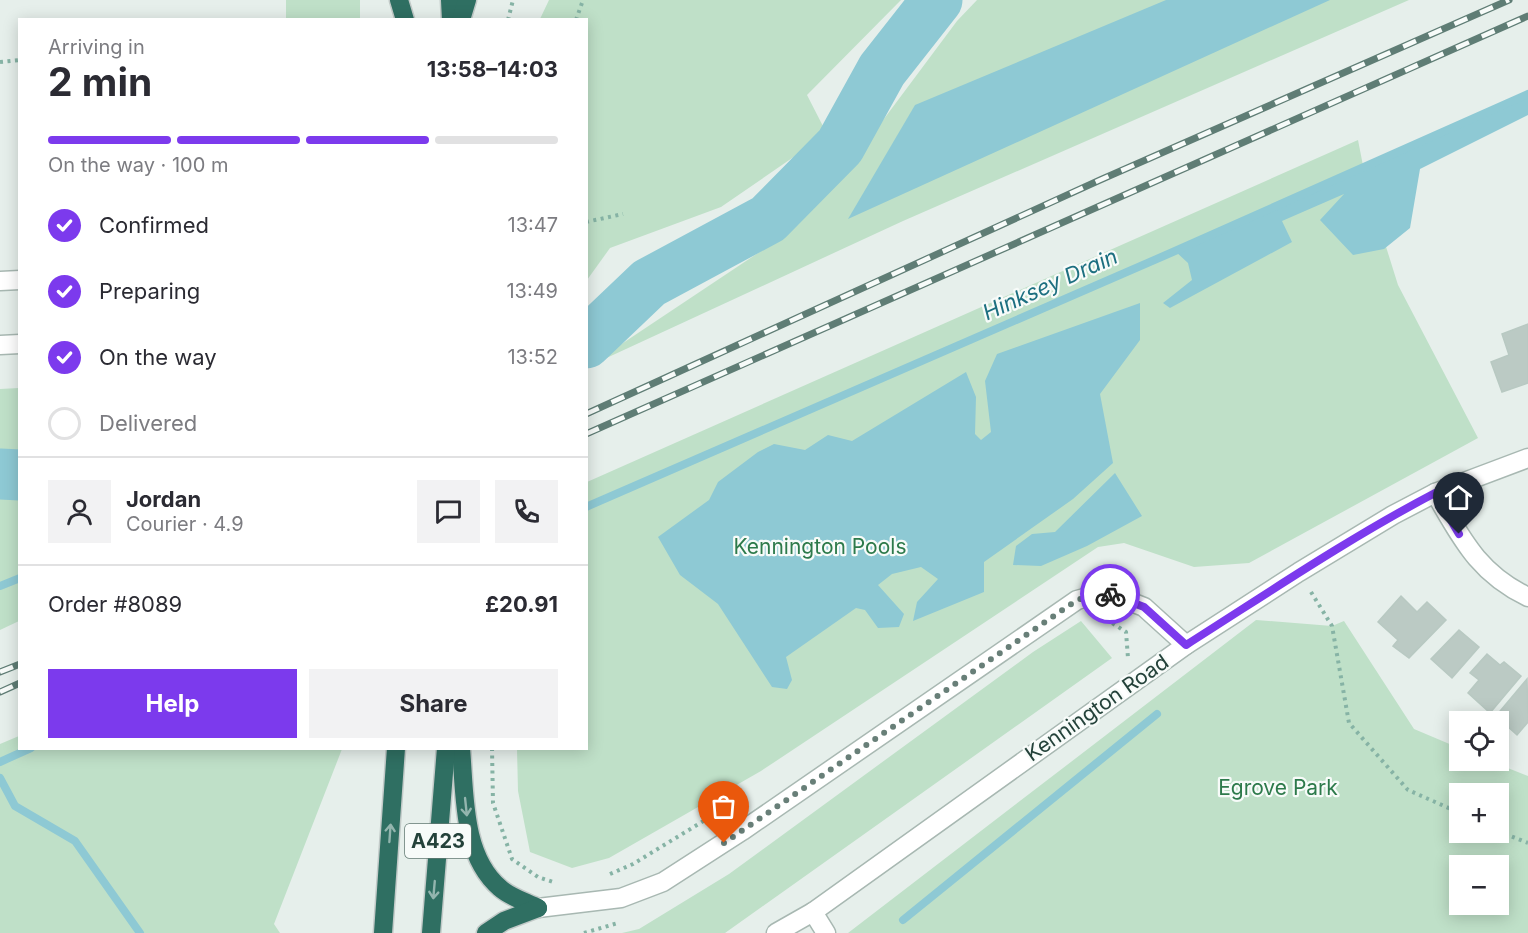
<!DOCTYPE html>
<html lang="en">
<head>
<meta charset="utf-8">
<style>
  body { margin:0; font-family:Inter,sans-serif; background:#f2f2f3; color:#2b2b33; height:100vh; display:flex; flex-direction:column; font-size:22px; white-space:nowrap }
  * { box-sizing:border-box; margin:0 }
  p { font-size:20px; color:#7c7c81 }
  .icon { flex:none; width:33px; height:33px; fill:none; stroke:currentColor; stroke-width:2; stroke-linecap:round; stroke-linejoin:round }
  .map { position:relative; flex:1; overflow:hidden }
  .side { position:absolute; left:18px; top:18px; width:570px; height:732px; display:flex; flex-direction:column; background:#fff; border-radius:0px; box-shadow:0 3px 15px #0003 }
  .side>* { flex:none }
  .fabs { position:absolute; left:1449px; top:711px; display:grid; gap:12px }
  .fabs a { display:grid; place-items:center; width:60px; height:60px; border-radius:0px; background:#fff; box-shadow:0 3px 15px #0003; font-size:30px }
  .pin { position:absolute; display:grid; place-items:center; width:51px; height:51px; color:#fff; margin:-62px -26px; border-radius:50% 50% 50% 0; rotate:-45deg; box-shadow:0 0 6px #0007 }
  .pin .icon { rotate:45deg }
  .courier { position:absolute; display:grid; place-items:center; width:60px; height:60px; margin:-30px; border:4px solid #7c3aed; border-radius:50%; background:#fff; color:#222; box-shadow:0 2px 8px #0007 }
  .headline em { font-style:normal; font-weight:700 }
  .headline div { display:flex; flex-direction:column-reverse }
  .headline { display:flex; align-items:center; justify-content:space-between; height:102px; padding:0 30px }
  h1 { font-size:39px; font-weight:700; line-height:45px }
  .bar { display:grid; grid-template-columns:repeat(4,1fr); gap:9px 6px; align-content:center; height:72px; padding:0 30px }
  .bar i { height:8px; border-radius:4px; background:#e1e1e2 }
  .bar .active { background:#7c3aed }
  .bar p { grid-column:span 4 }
  .line { display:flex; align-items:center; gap:15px; padding:0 30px; border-top:2px solid #e1e1e2 }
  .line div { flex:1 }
  .round { display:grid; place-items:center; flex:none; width:63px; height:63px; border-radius:0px; background:#f2f2f3 }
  ol { padding:0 30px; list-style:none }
  li { display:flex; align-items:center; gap:18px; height:66px }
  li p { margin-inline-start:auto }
  li .icon { padding:6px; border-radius:50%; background:#7c3aed; color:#fff; stroke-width:4 }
  li:last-child { color:#7c7c81 }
  li i { width:33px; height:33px; border:3px solid #e1e1e2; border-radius:50% }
  .cta { display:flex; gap:12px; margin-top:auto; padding:12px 30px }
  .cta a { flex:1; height:69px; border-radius:0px; background:#7c3aed; color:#fff; font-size:24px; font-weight:700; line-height:69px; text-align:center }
  .cta a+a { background:#f2f2f3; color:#2b2b33 }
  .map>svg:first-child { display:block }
</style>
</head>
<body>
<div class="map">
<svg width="1528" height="933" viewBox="0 0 1528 933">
  <rect width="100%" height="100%" fill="#e6efeb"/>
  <g fill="#bfe0c8" fill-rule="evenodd">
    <rect x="286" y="0" width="74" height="19"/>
    <polygon points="549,0 901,0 807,95 827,134 721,207 610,248 587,280 586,20 540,19"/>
    <polygon points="977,0 1409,0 903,221 587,367 776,241 866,143 957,21"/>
    <polygon points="1358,140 1367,186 1398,285 1478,438 1249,563 1194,567 1124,543 1098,547 761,771 609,858 572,868 530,852 518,791 517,749 586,748 587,482"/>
    <polygon points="19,388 19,621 0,630 0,389"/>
    <path d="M1256,620L1332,626L1344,621L1414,729L1459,748L1460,760L1490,761L1528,776V933H848ZM1460,794H1498V832H1460ZM1460,866H1498V904H1460Z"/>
    <polygon points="1081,621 1112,658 725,933 622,933 639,929 729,874 1033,652"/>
    <polygon points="19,736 20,748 342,749 274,924 280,933 0,933 0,744"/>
  </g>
  <g fill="#8ec9d4">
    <polygon points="1166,0 1330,0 848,219 915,105"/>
    <polygon points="1528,94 1528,115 1420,169 1410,228 1384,249 1353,255 1320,220 1344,194 1282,221 1292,242 1170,308 1163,303 1192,280 1188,263 1175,251"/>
    <polygon points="1140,303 1140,340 1100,394 1113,463 1073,499 984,562 984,592 913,621 917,602 938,579 921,567 892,574 878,585 904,614 899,627 878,628 865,610 856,608 786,657 792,680 787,689 772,687 718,604 680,575 658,537 709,500 718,482 758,452 774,444 805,450 828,435 852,441 966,372 976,397 975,434 981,440 991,432 985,381 997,354"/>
    <polygon points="1115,473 1142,516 1087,546 1041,566 1013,565 1016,546 1032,534 1055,532"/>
  </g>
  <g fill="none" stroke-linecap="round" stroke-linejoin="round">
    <g stroke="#8ec9d4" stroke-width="8">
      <polyline points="0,487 20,475"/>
      <polyline points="586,507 1175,251 1528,94"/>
      <polyline points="0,586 20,578"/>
      <polyline points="0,762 31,748"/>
      <polyline points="0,778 15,806 75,841 140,933"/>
      <polyline points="903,920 1157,714"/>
    </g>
    <g stroke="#8ec9d4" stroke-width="51">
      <polyline points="586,343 649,283 768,219 840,146 882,70 937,0"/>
      <polyline points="0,474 20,475"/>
    </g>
  </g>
  <g fill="#bbcac4" stroke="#b8c9c2" stroke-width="1.5">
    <polygon points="1528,324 1528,383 1502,392 1491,362 1509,355 1502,334"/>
    <polygon points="1401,596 1417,612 1427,602 1446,620 1409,658 1393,646 1398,640 1378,622"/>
    <polygon points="1459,630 1479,647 1452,678 1431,659"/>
    <polygon points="1487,654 1500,665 1504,662 1521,676 1490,713 1468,693 1479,680 1470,673"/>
    <polygon points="1527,679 1528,722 1517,735 1496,716"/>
  </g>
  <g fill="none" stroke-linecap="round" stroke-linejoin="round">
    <g stroke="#a8b8b2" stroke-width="21">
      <g id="minor">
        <polyline points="0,281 20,280"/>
        <polyline points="0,345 20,344"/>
        <path d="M1435,493C1462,539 1478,573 1528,597"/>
        <polyline points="538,908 621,898 663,882 742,831 1077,600 1106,592 1144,607 1186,645"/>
        <polyline points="813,912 826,933"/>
        <polyline points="776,933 813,912 1186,645 1299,572 1393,515 1435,493 1528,458"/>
      </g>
    </g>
    <g stroke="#c2cac8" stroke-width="21">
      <g id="highway">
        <polyline points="399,0 405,20"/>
        <polyline points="450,0 451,20"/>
        <polyline points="461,20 467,0"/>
        <path d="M461,748C465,794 462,856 500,888C510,897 526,902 538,908"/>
        <polyline points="383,933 396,748"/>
        <polyline points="431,933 446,748"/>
        <polyline points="486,933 504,921 538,908"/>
      </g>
    </g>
    <g stroke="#86b3a5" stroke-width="4" stroke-dasharray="3 4.5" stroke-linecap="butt">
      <polyline points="508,20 513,0"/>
      <polyline points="576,20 583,0"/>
      <polyline points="0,62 20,60"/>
      <polyline points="586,222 623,214"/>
      <polyline points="1311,592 1332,626 1349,723 1408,790 1460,813"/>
      <polyline points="1106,619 1126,632 1128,658"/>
      <polyline points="492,748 493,803 512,859 538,877 553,882"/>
      <polyline points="1498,831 1528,843"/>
      <polyline points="610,874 633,864 715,814 724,815"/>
      <polyline points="584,933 618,923"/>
    </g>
    <use href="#minor" stroke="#fff" stroke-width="18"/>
    <use href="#highway" stroke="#2f6f62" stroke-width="18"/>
    <g stroke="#5f7d75" stroke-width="7">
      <g id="rail">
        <polyline points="586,414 1100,180 1509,0"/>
        <polyline points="586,434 1528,16"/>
        <polyline points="0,672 20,664"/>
        <polyline points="0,692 20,683"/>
      </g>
    </g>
    <use href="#rail" stroke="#f7fbf9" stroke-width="4.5" stroke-dasharray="14" stroke-linecap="butt"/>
  </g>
  <defs><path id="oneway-shaft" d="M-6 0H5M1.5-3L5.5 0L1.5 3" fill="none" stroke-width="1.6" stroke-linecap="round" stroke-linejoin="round" transform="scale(1.5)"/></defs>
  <g stroke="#93b5ae">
    <use href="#oneway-shaft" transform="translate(466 807) rotate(84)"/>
    <use href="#oneway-shaft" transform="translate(390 833) rotate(-86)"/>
    <use href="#oneway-shaft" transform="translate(434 890) rotate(95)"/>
  </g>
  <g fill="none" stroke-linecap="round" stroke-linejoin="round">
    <polyline stroke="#687f78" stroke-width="6" stroke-dasharray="0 10.8" points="724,843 1077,600 1106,592 1110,594"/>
    <path stroke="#7c3aed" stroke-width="8" d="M1110,594L1144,607L1186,645C1268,593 1349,538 1435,493L1459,534"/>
  </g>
  <g text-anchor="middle" stroke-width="4.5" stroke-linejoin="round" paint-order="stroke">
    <rect fill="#f7fbf9" stroke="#637a73" stroke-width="1.5" x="405" y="824" width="66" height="34" rx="4.5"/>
    <g font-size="20" font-weight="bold" fill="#24423a">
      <text x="438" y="848">A423</text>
    </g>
    <g font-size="21" fill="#2d7a4b" stroke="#f7fbf9">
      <text x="820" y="554">Kennington Pools</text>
      <text x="1278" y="795">Egrove Park</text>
    </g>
    <g font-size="21" fill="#24423a" stroke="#f7fbf9">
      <text transform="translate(1097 708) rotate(-35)" y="7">Kennington Road</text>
    </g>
    <g font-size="22" font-style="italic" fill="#1c6f80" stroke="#f7fbf9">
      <text transform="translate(1050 284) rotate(-24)" y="8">Hinksey Drain</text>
    </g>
  </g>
</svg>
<div class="fabs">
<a><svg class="icon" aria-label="locate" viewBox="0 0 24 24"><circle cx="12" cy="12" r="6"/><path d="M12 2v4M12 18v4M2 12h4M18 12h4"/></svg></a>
<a>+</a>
<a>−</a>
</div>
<div class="pin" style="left:724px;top:843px;background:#ea580c"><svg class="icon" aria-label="bag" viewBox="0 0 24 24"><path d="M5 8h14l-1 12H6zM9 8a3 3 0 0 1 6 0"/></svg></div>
<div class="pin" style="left:1459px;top:534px;background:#1f2937"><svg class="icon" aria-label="home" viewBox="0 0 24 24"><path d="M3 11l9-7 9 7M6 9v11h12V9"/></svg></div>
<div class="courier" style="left:1110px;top:594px"><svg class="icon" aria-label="bike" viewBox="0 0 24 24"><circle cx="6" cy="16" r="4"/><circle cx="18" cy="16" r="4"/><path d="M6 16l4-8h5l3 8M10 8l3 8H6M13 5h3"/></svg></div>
<section class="side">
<div class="headline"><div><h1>2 min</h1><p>Arriving in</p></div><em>13:58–14:03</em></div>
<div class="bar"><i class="active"></i><i class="active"></i><i class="active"></i><i></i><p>On the way · 100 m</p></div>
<ol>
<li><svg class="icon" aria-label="check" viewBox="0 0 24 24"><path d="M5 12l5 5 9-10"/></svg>Confirmed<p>13:47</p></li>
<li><svg class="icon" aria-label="check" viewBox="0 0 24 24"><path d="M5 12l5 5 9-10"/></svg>Preparing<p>13:49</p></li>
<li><svg class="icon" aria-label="check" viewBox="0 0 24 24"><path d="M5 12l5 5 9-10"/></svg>On the way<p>13:52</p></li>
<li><i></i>Delivered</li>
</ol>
<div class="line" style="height:108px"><a class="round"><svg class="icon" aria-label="person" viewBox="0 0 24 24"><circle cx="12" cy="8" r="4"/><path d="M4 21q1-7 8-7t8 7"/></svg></a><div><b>Jordan</b><p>Courier · 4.9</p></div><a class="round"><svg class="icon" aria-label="chat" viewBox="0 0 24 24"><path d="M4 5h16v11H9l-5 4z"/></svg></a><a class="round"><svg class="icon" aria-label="phone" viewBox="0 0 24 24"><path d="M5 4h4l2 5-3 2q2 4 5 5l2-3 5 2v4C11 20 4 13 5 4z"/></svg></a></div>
<div class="line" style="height:78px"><div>Order #8089</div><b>£20.91</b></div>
<div class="cta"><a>Help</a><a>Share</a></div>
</section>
</div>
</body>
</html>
